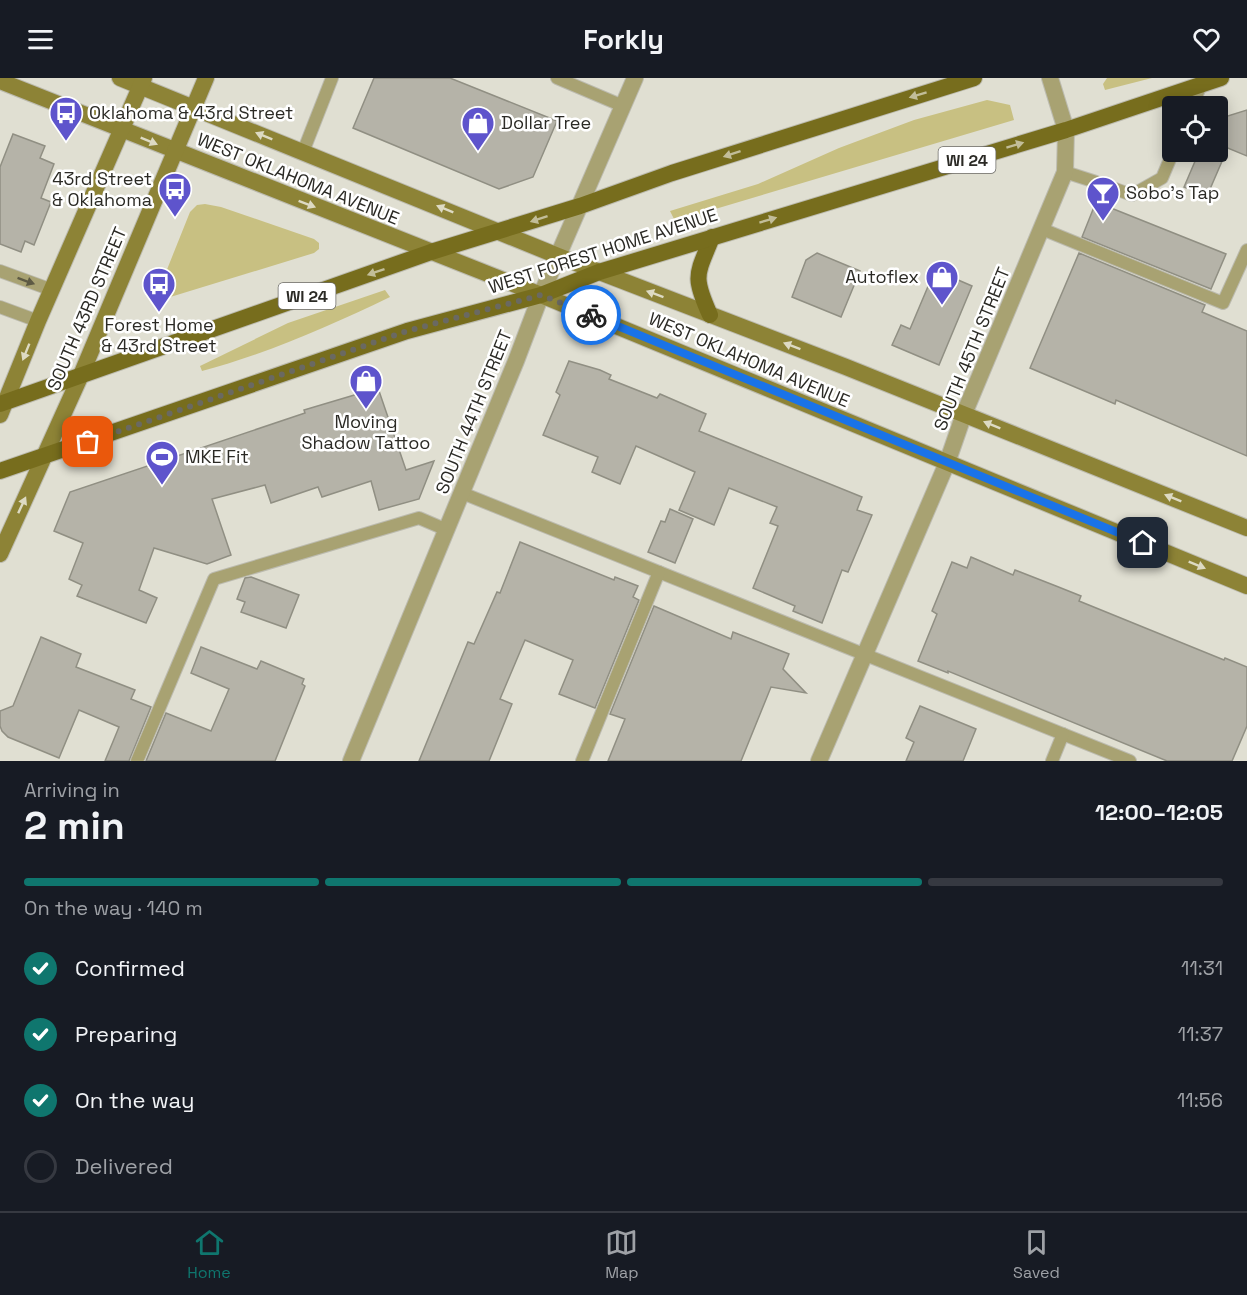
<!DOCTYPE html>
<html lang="en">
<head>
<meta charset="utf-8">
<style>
  body { margin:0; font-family:"Space Grotesk",sans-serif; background:#242831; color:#f1f3f6; height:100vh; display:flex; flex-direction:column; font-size:22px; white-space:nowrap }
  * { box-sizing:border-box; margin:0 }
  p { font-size:20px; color:#9ea1a6 }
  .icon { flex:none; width:33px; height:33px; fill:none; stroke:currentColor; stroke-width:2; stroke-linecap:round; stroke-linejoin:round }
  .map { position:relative; height:683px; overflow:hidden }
  .panel { display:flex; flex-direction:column; background:#171b24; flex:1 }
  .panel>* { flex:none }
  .fabs { position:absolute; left:1162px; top:18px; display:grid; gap:12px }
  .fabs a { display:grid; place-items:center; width:66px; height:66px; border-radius:6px; background:#171b24; box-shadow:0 3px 15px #0003; font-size:30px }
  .pin { position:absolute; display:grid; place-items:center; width:51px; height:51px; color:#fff; margin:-26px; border-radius:12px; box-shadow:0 3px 9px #0006 }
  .courier { position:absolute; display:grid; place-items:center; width:60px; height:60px; margin:-30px; border:4px solid #1a73e8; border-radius:50%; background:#fff; color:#222; box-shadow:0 2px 8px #0007 }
  .headline em { font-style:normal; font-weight:700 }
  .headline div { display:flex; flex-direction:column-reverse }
  .headline { display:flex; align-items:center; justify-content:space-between; height:102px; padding:0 24px }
  h1 { font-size:39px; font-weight:700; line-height:45px }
  .bar { display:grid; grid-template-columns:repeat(4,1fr); gap:9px 6px; align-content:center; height:72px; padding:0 24px }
  .bar i { height:8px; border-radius:4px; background:#363941 }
  .bar .on { background:#0f766e }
  .bar p { grid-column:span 4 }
  ol { padding:0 24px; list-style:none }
  li { display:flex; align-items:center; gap:18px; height:66px }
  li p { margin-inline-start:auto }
  li .icon { padding:6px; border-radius:50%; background:#0f766e; color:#fff; stroke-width:4 }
  li:last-child { color:#9ea1a6 }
  li i { width:33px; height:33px; border:3px solid #363941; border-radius:50% }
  header { display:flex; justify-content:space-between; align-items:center; height:78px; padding:0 24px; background:#171b24; font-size:27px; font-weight:700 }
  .menu { display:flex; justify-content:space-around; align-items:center; height:84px; border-top:2px solid #363941; background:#171b24; font-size:16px; color:#9ea1a6 }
  .menu a { display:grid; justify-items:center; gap:3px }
  .menu .on { color:#0f766e }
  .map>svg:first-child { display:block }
</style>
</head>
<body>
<header><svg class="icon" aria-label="menu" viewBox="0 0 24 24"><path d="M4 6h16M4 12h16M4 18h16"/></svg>Forkly<svg class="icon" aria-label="heart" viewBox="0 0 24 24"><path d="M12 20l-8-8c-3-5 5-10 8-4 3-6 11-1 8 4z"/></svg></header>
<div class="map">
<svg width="1247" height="683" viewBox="0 0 1247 683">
  <rect width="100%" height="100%" fill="#e0dfd2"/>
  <g fill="#c8c082">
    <polygon points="1107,0 1152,0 1105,12 1103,6"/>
    <polygon points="987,22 1010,27 1014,42 675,143 670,133 758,106 839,70 914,42"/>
    <polygon points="205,126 221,129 314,161 319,165 319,171 314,175 154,224 190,134 197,127"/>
    <path d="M385,212L390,219C330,248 266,276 202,293L200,288L288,245Z"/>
  </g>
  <g fill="#b5b3a8" stroke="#908f83" stroke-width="1.5">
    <polygon points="374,0 450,0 557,43 533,99 499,111 353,50"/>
    <polygon points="1247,32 1247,78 1218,66 1218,41"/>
    <polygon points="13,56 45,68 40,80 54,86 41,120 51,124 34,167 25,163 21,174 0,166 0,89"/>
    <polygon points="1199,74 1226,74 1207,118 1184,109"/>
    <polygon points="1096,124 1226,176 1211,211 1082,159"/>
    <polygon points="817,175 860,193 841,239 792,219 806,182"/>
    <polygon points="1079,175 1205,227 1202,234 1247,253 1247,378 1116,322 1115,326 1030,290"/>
    <polygon points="935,192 972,208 939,287 892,267 901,247 910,251"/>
    <polygon points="569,283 600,292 611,297 609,301 657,320 660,316 706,336 699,353 862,419 857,432 872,437 848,494 842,492 822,545 793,533 795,528 753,510 778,448 770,445 777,429 729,410 714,447 679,432 695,394 636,368 620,406 592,394 598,379 543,357 560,317 556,314"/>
    <polygon points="378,310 406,392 434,383 419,421 379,432 371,403 322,419 318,409 271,425 265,407 212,421 231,477 207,486 154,470 139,512 157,520 146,545 77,518 82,507 69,501 83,465 54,453 70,414 305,335 304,332"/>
    <polygon points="670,431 693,441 675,485 648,474 661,443 665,444"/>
    <polygon points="520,464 614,502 615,499 638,508 633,519 639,522 595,630 559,616 573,582 525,562 500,621 512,626 489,683 419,683 468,564 474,566 497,514 500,515"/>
    <polygon points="971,479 1013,497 1015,492 1056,508 1081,518 1079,523 1224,582 1225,580 1247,589 1247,648 1232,683 1167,683 948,593 948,595 918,583 937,536 932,533 952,484 967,490"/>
    <polygon points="251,499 299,517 286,550 241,534 245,524 237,521 245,500"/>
    <polygon points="654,528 731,561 733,554 789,576 783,591 806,615 771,609 741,683 608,683 625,641 610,636"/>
    <polygon points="41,559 81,576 76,589 135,612 131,621 151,629 129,683 105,683 119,649 79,632 59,680 8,659 2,653 0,648 0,633 13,628"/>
    <polygon points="201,569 257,591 261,583 304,601 302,606 305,608 275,683 146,683 166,635 211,653 229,611 191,595"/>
    <polygon points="920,628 976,651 963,683 906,683 914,664 906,660"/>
  </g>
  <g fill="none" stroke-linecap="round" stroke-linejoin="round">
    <g stroke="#bcbbaf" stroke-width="14">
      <g id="service">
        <polyline points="557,0 623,28"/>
        <polyline points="1192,28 1201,7"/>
        <polyline points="303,74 332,0"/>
        <polyline points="1065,94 1096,104 1132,117 1162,100 1173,74"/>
        <polyline points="1042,151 1223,225 1247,172"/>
        <polyline points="0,193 52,212"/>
        <polyline points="0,229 38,243"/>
        <polyline points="462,415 1130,683"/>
        <polyline points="137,683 214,501 419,440 447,452"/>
        <polyline points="582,683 659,494"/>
        <polyline points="1052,683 1063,656"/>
      </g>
    </g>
    <g stroke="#bcbbaf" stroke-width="18">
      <g id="minor">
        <polyline points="351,683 516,283 541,217 635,0"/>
        <polyline points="819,683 947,385 964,336 1065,94 1066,52 1050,0"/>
      </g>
    </g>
    <g stroke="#bcbbaf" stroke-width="18">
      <g id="secondary">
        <polyline points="120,0 558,178 846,289 1247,450"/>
        <polyline points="0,3 541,217 1247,508"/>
        <polyline points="0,337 38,243 144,0"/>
        <polyline points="0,476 81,297 206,0"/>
      </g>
    </g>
    <g stroke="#bcbbaf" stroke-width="18">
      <g id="primary">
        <path d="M710,237C692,197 697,197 712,159"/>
        <polyline points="0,326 431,174 580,128 672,95 974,0"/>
        <polyline points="0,393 407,253 541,217 599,194 1066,52 1221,0"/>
      </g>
    </g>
    <use href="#service" stroke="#a8a272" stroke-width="12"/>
    <use href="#minor" stroke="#a8a272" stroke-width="16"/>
    <use href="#secondary" stroke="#8d8336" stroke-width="16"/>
    <use href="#primary" stroke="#776d1d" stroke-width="16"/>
  </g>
  <defs><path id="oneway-solid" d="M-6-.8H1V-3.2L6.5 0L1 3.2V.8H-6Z" transform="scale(1.5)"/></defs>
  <g fill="#c2bd99">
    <use href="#oneway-solid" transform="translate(918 17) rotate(163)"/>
    <use href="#oneway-solid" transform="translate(1015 67) rotate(-17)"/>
    <use href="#oneway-solid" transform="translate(732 76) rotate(162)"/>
    <use href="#oneway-solid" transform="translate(539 141) rotate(162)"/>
    <use href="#oneway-solid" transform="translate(768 142) rotate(-17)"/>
    <use href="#oneway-solid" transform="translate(376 194) rotate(161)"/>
  </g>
  <g fill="#dddac3">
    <use href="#oneway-solid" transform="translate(264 58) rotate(-158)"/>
    <use href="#oneway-solid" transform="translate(149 63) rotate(22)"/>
    <use href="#oneway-solid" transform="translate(307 126) rotate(21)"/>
    <use href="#oneway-solid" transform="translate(445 131) rotate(-158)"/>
    <use href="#oneway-solid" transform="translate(655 216) rotate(-160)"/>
    <use href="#oneway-solid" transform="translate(792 268) rotate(-159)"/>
    <use href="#oneway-solid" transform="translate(26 274) rotate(112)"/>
    <use href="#oneway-solid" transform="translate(992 347) rotate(-158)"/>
    <use href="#oneway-solid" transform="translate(1173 420) rotate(-158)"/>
    <use href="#oneway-solid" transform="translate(22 427) rotate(-65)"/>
    <use href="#oneway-solid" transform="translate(1197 487) rotate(22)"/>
  </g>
  <use fill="#5d5a44" href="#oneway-solid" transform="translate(26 203) rotate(20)"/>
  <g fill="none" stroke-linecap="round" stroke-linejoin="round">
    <polyline stroke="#6a6962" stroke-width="6" stroke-dasharray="0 10.8" points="88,364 407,253 541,217 591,237"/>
    <polyline stroke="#1a73e8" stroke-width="8" points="591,237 1143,465"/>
  </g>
  <defs>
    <g id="bus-pin" transform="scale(1.725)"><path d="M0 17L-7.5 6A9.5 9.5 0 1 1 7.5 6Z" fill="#5e54cc" stroke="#fff"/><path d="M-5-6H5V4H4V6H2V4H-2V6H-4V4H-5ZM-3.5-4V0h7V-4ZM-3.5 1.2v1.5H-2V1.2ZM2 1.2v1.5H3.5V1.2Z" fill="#fff"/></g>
    <g id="shop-pin" transform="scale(1.725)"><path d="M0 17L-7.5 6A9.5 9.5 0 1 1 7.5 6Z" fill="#5e54cc" stroke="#fff"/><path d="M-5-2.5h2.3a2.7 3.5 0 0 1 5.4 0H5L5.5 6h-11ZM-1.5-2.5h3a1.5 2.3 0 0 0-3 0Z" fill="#fff"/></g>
    <g id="bar-pin" transform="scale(1.725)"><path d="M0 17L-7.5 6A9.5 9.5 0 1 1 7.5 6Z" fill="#5e54cc" stroke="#fff"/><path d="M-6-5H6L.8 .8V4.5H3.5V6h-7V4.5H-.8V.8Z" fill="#fff"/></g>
    <g id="stadium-pin" transform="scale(1.725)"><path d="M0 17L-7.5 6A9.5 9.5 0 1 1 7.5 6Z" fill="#5e54cc" stroke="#fff"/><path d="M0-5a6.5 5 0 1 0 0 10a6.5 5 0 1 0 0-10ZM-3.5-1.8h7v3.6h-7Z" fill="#fff"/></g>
  </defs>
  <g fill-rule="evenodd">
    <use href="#bus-pin" x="66" y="35"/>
    <use href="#shop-pin" x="478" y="45"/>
    <use href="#bus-pin" x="175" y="111"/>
    <use href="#bar-pin" x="1103" y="115"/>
    <use href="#shop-pin" x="942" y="199"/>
    <use href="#bus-pin" x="159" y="206"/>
    <use href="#shop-pin" x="366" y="303"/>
    <use href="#stadium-pin" x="162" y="379"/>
  </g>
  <g text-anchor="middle" stroke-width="5" stroke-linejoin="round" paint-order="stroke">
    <g fill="#fff" stroke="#6b6a66" stroke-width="1.5">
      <rect x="938.5" y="69" width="57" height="26" rx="4.5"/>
      <rect x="278.5" y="205" width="57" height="26" rx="4.5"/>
    </g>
    <g font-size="16" font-weight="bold" fill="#2b2a25">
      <text x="967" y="88">WI 24</text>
      <text x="307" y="224">WI 24</text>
    </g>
    <g font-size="18" fill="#2b2a25" stroke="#fff" text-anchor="start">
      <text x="89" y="41">Oklahoma &amp; 43rd Street</text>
      <text x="501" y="51">Dollar Tree</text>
      <text x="152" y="107" text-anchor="end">43rd Street<tspan x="152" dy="21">&amp; Oklahoma</tspan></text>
      <text x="1126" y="121">Sobo's Tap</text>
      <text x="919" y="205" text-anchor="end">Autoflex</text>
      <text x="159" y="253" text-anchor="middle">Forest Home<tspan x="159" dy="21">&amp; 43rd Street</tspan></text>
      <text x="366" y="350" text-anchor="middle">Moving<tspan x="366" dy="21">Shadow Tattoo</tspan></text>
      <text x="185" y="385">MKE Fit</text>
    </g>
    <g font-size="18" fill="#2b2a25" stroke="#fff">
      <text transform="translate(298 101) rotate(22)" y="6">WEST OKLAHOMA AVENUE</text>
      <text transform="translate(603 173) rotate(-18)" y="6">WEST FOREST HOME AVENUE</text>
      <text transform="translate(87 231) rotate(-67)" y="6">SOUTH 43RD STREET</text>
      <text transform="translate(972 271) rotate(-68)" y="6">SOUTH 45TH STREET</text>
      <text transform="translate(749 282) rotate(23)" y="6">WEST OKLAHOMA AVENUE</text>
      <text transform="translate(474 334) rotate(-68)" y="6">SOUTH 44TH STREET</text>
    </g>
  </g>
</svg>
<div class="fabs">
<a><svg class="icon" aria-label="locate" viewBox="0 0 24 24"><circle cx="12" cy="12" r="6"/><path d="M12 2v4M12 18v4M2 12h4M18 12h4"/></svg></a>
</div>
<div class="pin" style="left:88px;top:364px;background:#ea580c"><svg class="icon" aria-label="bag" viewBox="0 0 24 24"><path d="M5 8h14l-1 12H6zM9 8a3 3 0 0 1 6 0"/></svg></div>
<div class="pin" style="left:1143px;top:465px;background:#1f2937"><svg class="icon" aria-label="home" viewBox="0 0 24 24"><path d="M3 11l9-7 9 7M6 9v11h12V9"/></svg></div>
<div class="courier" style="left:591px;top:237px"><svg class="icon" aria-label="bike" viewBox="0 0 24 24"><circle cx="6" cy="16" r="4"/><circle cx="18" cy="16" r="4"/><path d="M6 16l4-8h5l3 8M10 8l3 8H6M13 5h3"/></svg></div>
</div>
<section class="panel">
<div class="headline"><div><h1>2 min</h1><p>Arriving in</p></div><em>12:00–12:05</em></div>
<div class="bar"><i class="on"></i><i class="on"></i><i class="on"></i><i></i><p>On the way · 140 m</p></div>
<ol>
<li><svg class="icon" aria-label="check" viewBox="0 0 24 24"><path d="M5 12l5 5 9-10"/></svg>Confirmed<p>11:31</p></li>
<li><svg class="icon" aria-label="check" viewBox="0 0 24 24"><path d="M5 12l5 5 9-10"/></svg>Preparing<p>11:37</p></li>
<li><svg class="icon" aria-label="check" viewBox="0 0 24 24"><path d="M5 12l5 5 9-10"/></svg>On the way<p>11:56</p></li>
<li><i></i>Delivered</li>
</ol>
</section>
<nav class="menu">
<a class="on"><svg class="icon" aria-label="home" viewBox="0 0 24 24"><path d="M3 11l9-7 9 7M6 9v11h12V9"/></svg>Home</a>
<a><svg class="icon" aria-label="map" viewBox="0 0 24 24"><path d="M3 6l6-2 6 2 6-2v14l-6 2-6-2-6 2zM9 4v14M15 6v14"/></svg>Map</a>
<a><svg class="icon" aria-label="saved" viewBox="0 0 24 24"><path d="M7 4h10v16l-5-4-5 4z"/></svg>Saved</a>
</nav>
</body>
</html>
